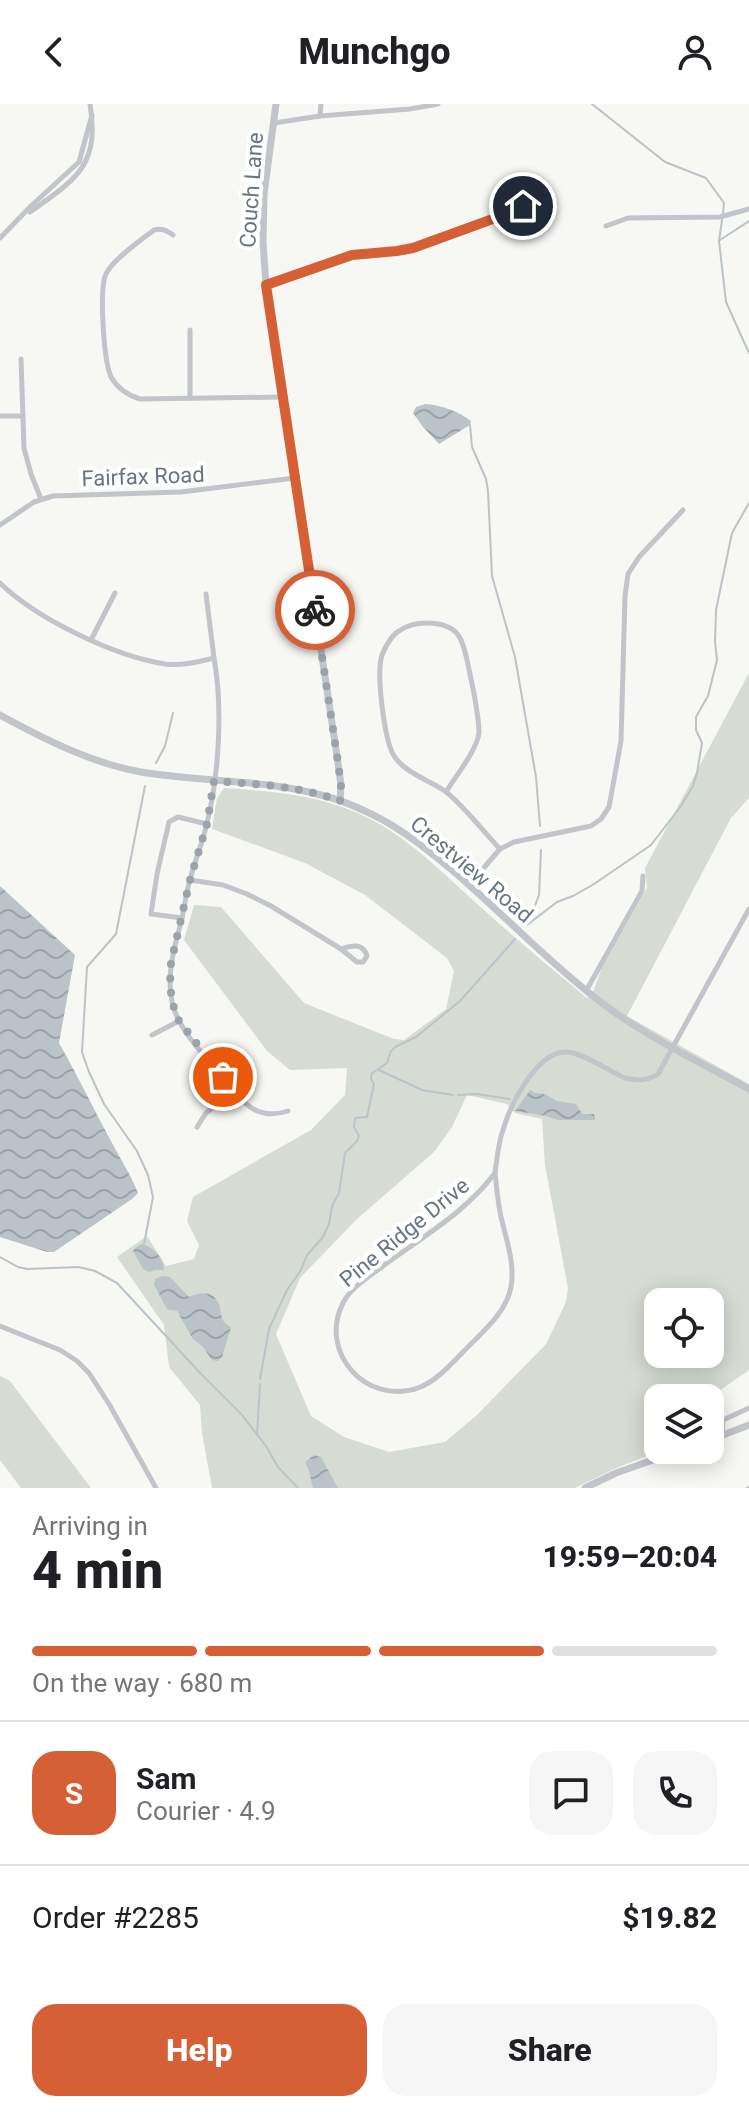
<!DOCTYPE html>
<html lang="en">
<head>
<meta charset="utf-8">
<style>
  body { margin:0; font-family:Roboto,sans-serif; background:#f6f6f6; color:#202124; height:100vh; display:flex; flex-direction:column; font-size:30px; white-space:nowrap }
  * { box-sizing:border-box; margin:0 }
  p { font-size:26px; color:#757577 }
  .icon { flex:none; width:44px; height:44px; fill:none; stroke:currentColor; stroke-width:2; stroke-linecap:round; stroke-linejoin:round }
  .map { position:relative; height:1384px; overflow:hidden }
  .panel { display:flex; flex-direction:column; background:#fff; flex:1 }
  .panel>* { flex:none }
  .buttons { position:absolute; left:644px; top:1184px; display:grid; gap:16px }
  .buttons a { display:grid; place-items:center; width:80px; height:80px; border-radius:16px; background:#fff; box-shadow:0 4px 20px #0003; font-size:40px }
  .pin { position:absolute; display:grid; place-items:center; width:68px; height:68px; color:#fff; margin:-34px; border:4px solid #fff; border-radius:50%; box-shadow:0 2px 8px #0007 }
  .courier { position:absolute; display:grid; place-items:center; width:80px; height:80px; margin:-40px; border:6px solid #d66036; border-radius:50%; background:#fff; color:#222; box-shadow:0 2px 10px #0007 }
  .headline em { font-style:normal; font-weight:800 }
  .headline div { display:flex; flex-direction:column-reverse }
  .headline { display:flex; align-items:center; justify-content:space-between; height:136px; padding:0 32px }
  h1 { font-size:52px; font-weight:800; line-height:60px }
  .bar { display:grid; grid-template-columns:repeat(4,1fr); gap:12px 8px; align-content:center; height:96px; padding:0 32px }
  .bar i { height:10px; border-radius:6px; background:#e0e0e0 }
  .bar .on { background:#d66036 }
  .bar p { grid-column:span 4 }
  .line { display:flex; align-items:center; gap:20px; padding:0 32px; border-top:2px solid #e0e0e0 }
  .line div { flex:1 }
  .round { display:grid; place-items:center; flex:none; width:84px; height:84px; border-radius:24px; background:#f6f6f6 }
  .button { display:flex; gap:16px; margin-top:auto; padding:16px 32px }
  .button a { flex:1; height:92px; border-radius:24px; background:#d66036; color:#fff; font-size:32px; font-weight:800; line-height:92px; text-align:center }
  .button a+a { background:#f6f6f6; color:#202124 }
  header { display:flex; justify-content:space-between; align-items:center; height:104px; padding:0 32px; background:#fff; font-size:36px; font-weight:800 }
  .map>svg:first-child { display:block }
</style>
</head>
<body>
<header><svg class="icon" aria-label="back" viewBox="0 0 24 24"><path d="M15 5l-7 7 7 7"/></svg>Munchgo<svg class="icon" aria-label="person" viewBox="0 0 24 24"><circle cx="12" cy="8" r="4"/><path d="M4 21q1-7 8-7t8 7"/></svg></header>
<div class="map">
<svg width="749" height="1384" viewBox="0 0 749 1384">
  <defs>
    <pattern id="water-waves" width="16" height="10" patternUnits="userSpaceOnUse" patternTransform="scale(2)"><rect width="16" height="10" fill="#bac3c8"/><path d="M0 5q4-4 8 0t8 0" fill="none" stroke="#9ba3a8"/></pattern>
  </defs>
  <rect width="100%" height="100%" fill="#f7f7f4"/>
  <g fill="#d6dcd4" fill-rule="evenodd">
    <path d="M749,569V694L731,714L627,912L749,980V1266L709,1294H658V1346H662L614,1365L575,1384H212L202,1329L200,1301L169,1263L164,1221L117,1153L147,1132L166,1162L194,1155L199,1141L187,1117L193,1093L311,1026L345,991L347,964L290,966L267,947L184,836L194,801L221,803L304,899L394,935L404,936L446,905L454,867L447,854L365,791L305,759L212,725L217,694L224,684C268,687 313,690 355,708C406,729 444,771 485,807C518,837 553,865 587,894L593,888L602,863L647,784L645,764ZM467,991L507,1000L515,1009L542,1015L545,1061L568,1184L566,1198L546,1240L477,1311L445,1338L389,1348L344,1333L311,1312L276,1230L300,1174L357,1115L434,1048L452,1023ZM658,1198H710V1250H658Z"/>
    <polygon points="0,1272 10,1277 91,1384 21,1384 0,1356"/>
  </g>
  <g fill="url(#water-waves)">
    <path d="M425,300C441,301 458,307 471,317L470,321L439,340L423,323L413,309L416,303Z"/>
    <path d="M0,782L75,851L59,939C78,972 94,1006 112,1039C121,1056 131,1071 138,1089L132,1095L54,1148H47L0,1133Z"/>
    <polygon points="530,986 535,989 545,990 557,997 576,1000 582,1010 594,1010 595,1016 558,1016 546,1012 515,1007"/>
    <path d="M141,1140C153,1142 164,1154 164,1166H155L149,1168L143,1165L133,1147L135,1144Z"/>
    <path d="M162,1172L170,1173L189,1193C200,1188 213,1186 219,1200C221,1204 220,1209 222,1214C223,1218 228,1221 231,1224L222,1253L218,1257L212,1256L203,1243L193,1235L177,1207L167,1205L154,1181L155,1175Z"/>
    <polygon points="314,1351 321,1353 338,1384 313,1384 309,1367 305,1358"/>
  </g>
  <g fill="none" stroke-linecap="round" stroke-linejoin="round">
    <g stroke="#bac3c8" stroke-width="2">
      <polyline points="592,0 665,58 706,74 724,99 723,110"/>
      <polyline points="722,116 719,137 726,198 749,249"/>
      <polyline points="720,136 749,117"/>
      <polyline points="470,321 472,343 486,375 488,387 492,472 515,553 536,673 540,722"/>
      <polyline points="156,659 165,642 173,609"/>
      <polyline points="528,820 539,791 541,746"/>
      <polyline points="527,821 557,798 573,792 594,780 651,741 681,702 693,682 697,669 702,639 696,626 696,613 708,592 717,556 715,538 716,506 732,429 749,399"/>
      <polyline points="379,966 422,986 453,991"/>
      <polyline points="458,991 477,990 510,995"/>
      <polyline points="144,1140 153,1093 148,1071 137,1047 104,1000 89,968 82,948 87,863 116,830 145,682"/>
      <polyline points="0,1153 18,1163 27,1165 79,1163 95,1167 117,1179 202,1271 242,1311 266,1342 278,1363 298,1384"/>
      <polyline points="260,1275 269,1225 287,1186 301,1166 307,1151 323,1133 329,1120 332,1102 339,1089 345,1049 357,1037 359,1032 354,1023 355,1014 367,1013 374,980 371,975 372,969 387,959 391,947 395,943 416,933 460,897 515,835"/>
      <polyline points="257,1330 260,1280"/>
      <polyline points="747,1384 749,1383"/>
    </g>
    <g stroke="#c1c4c8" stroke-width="5">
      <polyline points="320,12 321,0"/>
      <polyline points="274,19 320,12 410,5 438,0"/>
      <path d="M30,108C76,75 100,62 90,0"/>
      <polyline points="606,122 628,114 720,113 749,105"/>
      <path d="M173,131C166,126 162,124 154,126C141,136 114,155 107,168C98,182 104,257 111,273C118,285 127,291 140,295L282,293"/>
      <polyline points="0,134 31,102 79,58 92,11"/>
      <polyline points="266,181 288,175 352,151 397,147 413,144 490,116 523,102 534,94"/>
      <polyline points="190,226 190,294"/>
      <polyline points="21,255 24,344 31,370 41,395"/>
      <polyline points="0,312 22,312"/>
      <polyline points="0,421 34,398 53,392 181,388 295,374"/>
      <path d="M0,479C37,515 114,552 165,560C181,562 198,558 214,554C223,603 219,671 207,719C203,737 196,754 191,772C187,785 185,800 182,814C175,841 166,869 172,898C179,929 208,954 227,979C244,1000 258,1017 288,1007"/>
      <polyline points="206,490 214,554"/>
      <polyline points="91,536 115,489"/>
      <path d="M446,688C455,673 477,646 479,629C479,616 474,588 471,575C468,562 466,545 460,534C450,515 415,516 399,527C392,531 385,543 382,551C376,569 384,630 392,648C400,667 429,676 445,687C462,700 485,729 500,745"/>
      <path d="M190,776L223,781L247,790L271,802L341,845L357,858H363L367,852C363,838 352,842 341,845"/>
      <polyline points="469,781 500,745 514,738 591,722 601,715 609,703 621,637 625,492 628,470 639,453 683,406"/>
      <polyline points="182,814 151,810 157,770 169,718 178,713 207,720"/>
      <polyline points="586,887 642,787 643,772"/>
      <polyline points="152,931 179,917"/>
      <polyline points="197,1023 206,1009 234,987"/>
      <path d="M495,1069C497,1086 498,1102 502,1117C507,1138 515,1161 511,1183C507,1205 489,1222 474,1237C457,1253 440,1276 418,1284C366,1302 318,1248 343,1199C351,1183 369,1173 383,1162C422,1133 465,1109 495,1069Z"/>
      <path d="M495,1069C497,1055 498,1040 503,1026C510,1002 537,945 568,948C585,950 609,967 625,974C638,977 647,977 658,970L749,805"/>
      <polyline points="0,1222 60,1246 77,1257 89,1269 109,1300 156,1384"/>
      <polyline points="722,1331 723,1316 749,1304"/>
    </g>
    <g stroke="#c1c4c8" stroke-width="7">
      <polyline points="276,0 264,90 263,138 266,181 337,652 341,681 340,697"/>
      <path d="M0,611C44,635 91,659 141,668C200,678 262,675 321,691C343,696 364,706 383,716C408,730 430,748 452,766C498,805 540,850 588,888C636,928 694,955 749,985"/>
      <polyline points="710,1336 749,1321"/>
      <polyline points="585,1384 616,1369 681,1346"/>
    </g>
  </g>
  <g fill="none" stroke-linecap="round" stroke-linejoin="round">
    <path stroke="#9aa3ab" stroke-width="8" stroke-dasharray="0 14.4" d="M223,973L179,917L172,898L170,879L171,859L176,837L190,776L207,720L214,677C257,680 299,682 340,697L341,681L337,652L315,506"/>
    <polyline stroke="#d66036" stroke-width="10" points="315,506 266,181 352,151 397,147 413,144 490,116 523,102"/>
  </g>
  <g text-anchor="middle" stroke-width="8" stroke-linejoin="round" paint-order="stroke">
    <g font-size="22" fill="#687683" stroke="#fff">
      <text transform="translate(251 86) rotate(-86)" y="8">Couch Lane</text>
      <text transform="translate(143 372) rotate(-2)" y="8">Fairfax Road</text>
      <text transform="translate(472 765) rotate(40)" y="8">Crestview Road</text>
      <text transform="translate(404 1128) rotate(-39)" y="8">Pine Ridge Drive</text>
    </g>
  </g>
</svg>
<div class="buttons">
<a><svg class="icon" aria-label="locate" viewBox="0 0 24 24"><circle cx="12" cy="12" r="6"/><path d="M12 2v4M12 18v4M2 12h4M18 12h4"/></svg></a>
<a><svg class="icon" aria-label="layers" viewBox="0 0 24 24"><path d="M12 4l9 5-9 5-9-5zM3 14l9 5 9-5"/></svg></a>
</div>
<div class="pin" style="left:223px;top:973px;background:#ea580c"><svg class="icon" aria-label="bag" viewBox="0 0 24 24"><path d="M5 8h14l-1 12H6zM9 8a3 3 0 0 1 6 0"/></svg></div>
<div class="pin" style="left:523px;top:102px;background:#1f2937"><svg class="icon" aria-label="home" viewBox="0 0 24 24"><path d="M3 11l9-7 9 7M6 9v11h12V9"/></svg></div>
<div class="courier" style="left:315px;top:506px"><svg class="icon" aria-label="bike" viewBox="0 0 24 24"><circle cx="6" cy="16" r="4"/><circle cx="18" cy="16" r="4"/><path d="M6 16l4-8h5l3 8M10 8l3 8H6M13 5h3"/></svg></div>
</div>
<section class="panel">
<div class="headline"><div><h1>4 min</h1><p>Arriving in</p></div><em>19:59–20:04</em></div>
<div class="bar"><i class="on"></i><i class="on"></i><i class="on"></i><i></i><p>On the way · 680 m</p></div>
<div class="line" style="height:144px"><b class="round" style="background:#d66036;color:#fff">S</b><div><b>Sam</b><p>Courier · 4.9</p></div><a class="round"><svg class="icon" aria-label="chat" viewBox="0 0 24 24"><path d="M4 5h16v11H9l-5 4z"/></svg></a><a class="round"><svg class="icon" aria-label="phone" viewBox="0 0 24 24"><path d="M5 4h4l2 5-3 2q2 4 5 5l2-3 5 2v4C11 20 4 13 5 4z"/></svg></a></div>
<div class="line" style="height:104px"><div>Order #2285</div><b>$19.82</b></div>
<div class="button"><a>Help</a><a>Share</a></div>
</section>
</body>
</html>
